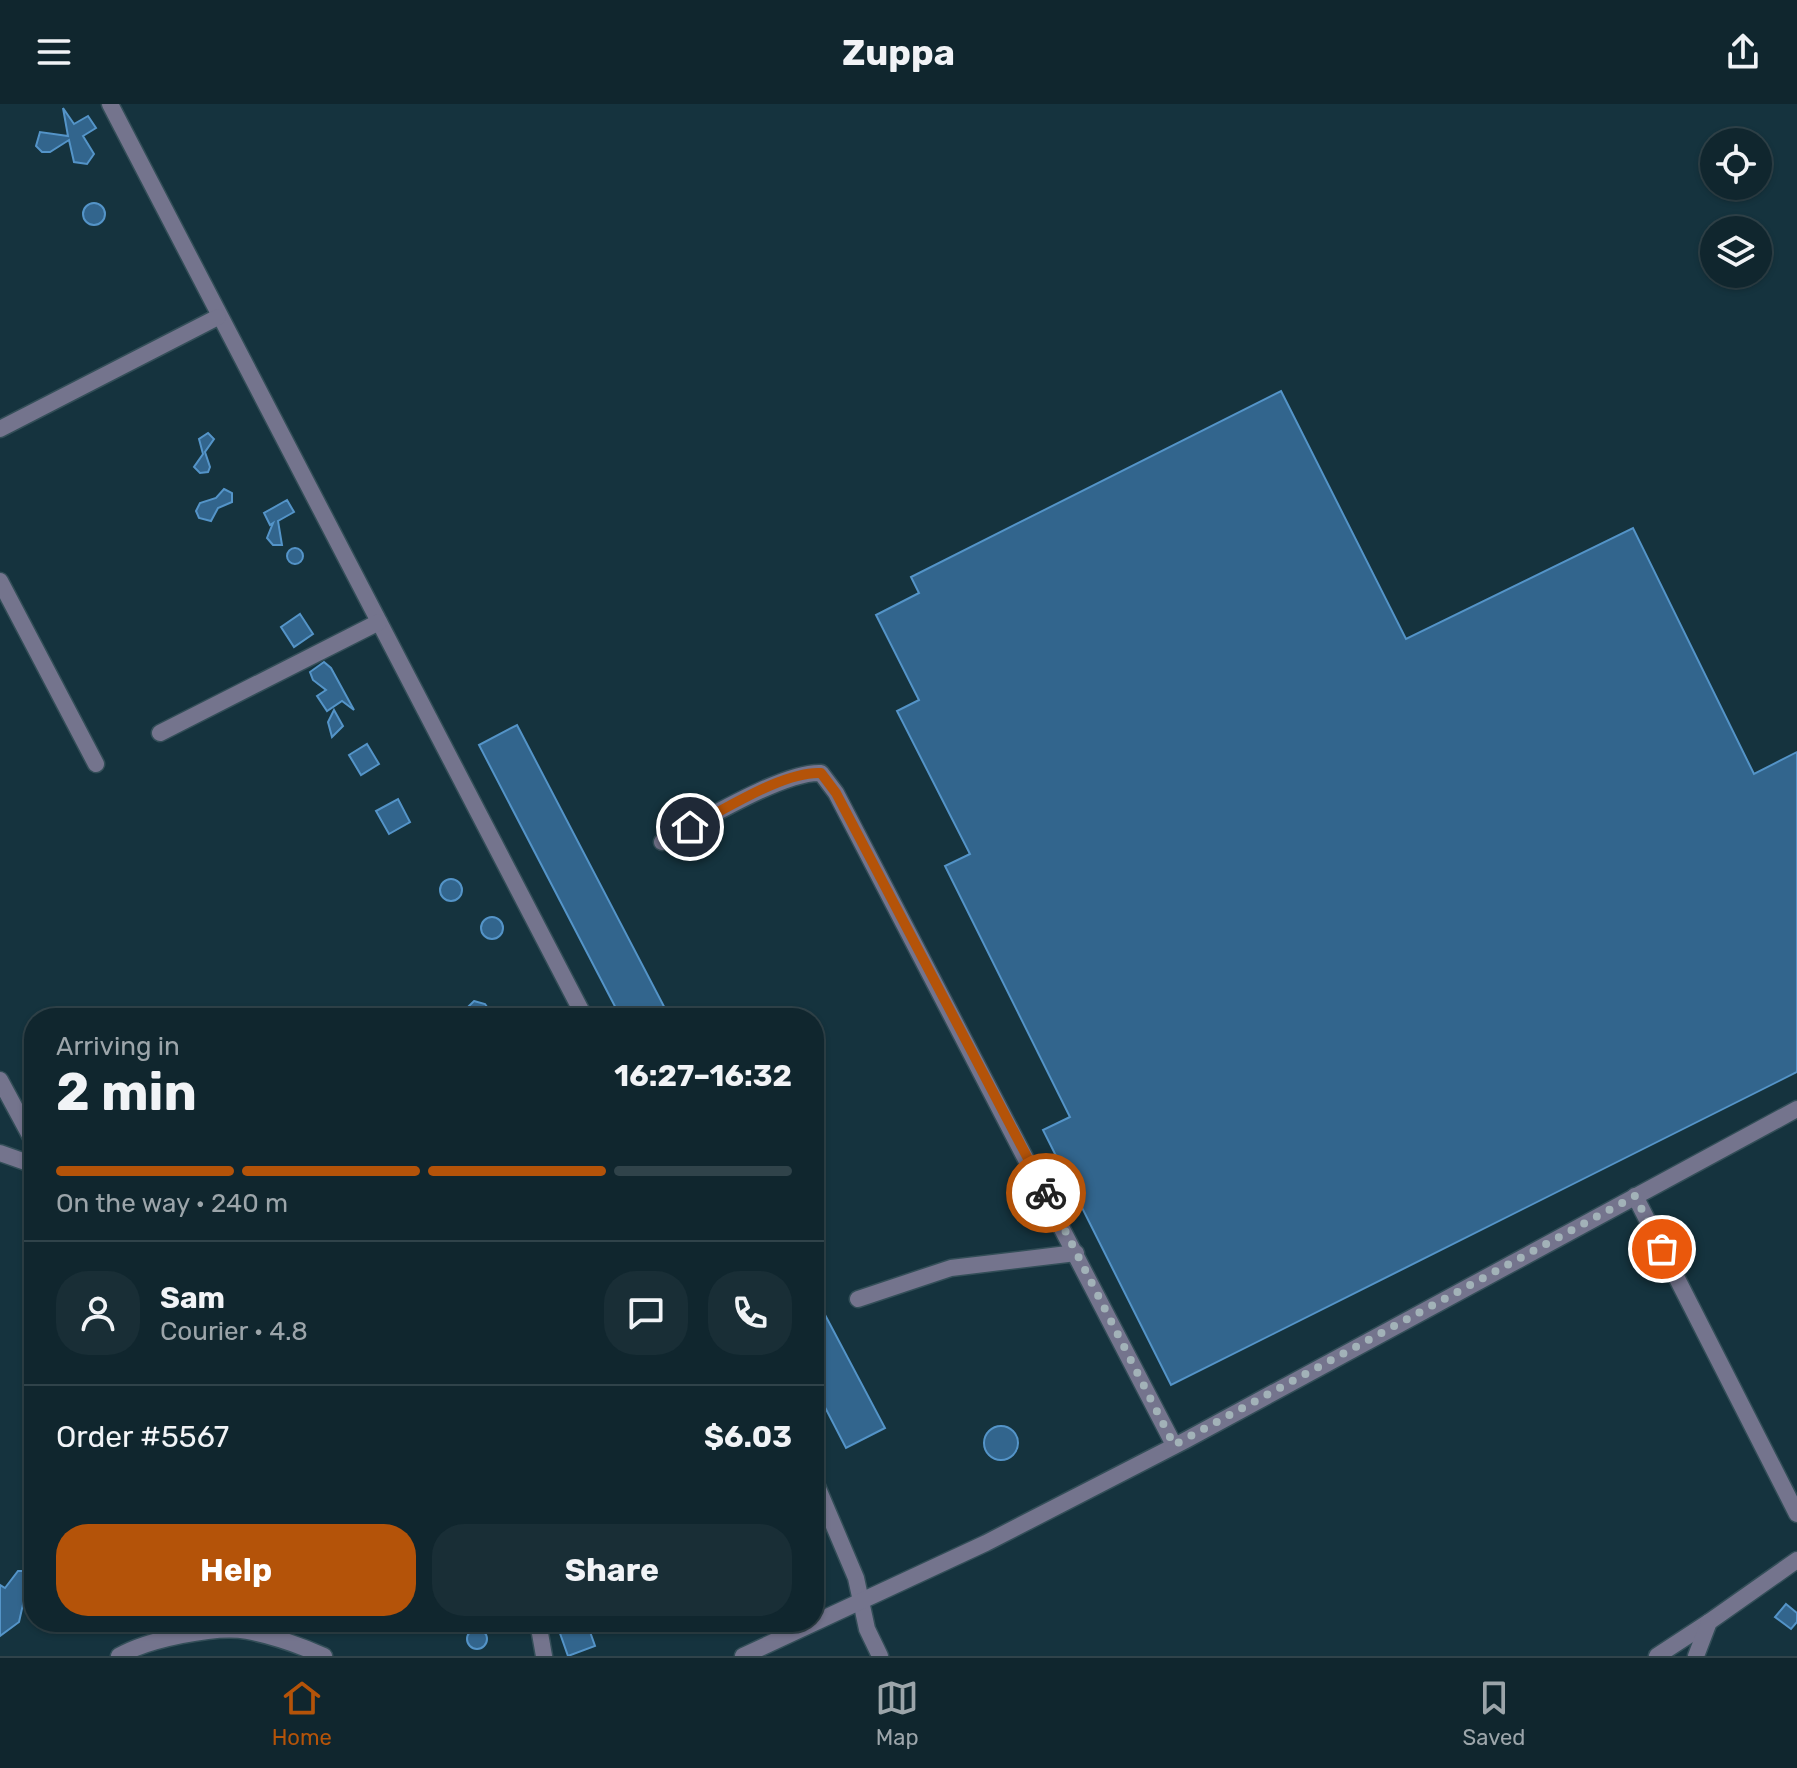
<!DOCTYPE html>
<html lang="en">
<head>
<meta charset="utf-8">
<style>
  body { margin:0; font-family:Rubik,sans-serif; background:#192e36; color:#f1f3f6; height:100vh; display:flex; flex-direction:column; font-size:30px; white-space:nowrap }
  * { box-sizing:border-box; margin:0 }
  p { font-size:26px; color:#9ca5aa }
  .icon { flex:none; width:44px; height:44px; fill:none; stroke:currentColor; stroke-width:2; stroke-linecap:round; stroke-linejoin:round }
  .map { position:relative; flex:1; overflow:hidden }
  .drawer { position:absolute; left:24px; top:904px; width:800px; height:624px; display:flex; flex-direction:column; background:#10262e; border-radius:32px; box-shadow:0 2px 6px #0004,0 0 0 2px #30434a }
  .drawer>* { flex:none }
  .tools { position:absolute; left:1700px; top:24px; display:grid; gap:16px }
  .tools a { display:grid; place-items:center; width:72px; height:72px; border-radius:50%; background:#10262e; box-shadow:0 2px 6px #0004,0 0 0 2px #30434a; font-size:40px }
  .pin { position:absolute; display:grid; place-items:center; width:68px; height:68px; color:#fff; margin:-34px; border:4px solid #fff; border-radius:50%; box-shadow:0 2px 8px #0007 }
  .courier { position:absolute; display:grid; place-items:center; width:80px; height:80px; margin:-40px; border:6px solid #b45309; border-radius:50%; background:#fff; color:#222; box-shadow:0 2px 10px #0007 }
  .head em { font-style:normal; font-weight:700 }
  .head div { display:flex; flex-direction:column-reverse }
  .head { display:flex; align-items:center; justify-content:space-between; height:136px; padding:0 32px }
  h1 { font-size:52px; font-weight:700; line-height:60px }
  .bar { display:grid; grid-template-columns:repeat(4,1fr); gap:12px 8px; align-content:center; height:96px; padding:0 32px }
  .bar i { height:10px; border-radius:6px; background:#30434a }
  .bar .active { background:#b45309 }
  .bar p { grid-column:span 4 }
  .line { display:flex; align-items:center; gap:20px; padding:0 32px; border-top:2px solid #30434a }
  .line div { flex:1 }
  .round { display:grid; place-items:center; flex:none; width:84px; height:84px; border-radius:32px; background:#192e36 }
  .primary-button { display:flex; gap:16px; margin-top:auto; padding:16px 32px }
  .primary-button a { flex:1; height:92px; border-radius:32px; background:#b45309; color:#fff; font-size:32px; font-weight:700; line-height:92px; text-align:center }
  .primary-button a+a { background:#192e36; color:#f1f3f6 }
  header { display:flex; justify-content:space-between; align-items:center; height:104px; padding:0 32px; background:#10262e; font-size:36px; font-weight:700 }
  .tabs { display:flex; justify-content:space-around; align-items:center; height:112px; border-top:2px solid #30434a; background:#10262e; font-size:22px; color:#9ca5aa }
  .tabs a { display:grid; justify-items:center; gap:4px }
  .tabs .active { color:#b45309 }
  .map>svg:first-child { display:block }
</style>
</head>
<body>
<header><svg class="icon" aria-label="menu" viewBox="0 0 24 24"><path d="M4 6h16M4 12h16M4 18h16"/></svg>Zuppa<svg class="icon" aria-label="share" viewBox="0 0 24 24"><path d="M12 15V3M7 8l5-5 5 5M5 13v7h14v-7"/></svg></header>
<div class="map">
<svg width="1797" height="1552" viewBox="0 0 1797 1552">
  <rect width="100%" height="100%" fill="#15333e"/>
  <g fill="#32658d" stroke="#5494c8" stroke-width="2">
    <polygon points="63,4 74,20 88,12 96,24 83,32 94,50 87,60 74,58 69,36 50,48 42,48 36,42 40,28 68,32"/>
    <circle cx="94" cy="110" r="11"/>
    <polygon points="1281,287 1406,535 1633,424 1754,670 1797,648 1797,968 1171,1281 1043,1026 1070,1013 945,762 970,750 897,607 919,596 876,511 919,489 911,473"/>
    <polygon points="208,329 214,335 205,348 210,363 208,368 200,369 194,363 203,350 199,335"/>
    <polygon points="224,385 232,389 232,398 218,404 211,417 199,414 196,407 200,399 216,394"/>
    <polygon points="287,396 294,408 278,417 282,441 273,441 267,434 273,419 270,421 264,409"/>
    <circle cx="295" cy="452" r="8"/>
    <polygon points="300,510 313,530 294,543 281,523"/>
    <polygon points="324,558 331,564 354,606 342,597 327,607 317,592 326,586 313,576 310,568"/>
    <polygon points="334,606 343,622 332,633 328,618"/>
    <polygon points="517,621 670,914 621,914 479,641"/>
    <polygon points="367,640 379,660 361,671 349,651"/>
    <polygon points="398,695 410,718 389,730 376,707"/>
    <circle cx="451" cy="786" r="11"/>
    <circle cx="492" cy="824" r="11"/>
    <polygon points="474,897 485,900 495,914 468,914 468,903"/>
    <polygon points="814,1190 885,1324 846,1344 814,1282"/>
    <circle cx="1001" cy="1339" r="17"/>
    <polygon points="18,1467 24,1467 29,1474 19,1518 0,1532 0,1481 5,1484"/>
    <polygon points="1786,1500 1797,1509 1797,1518 1791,1525 1775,1513"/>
    <polygon points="556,1518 578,1518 581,1525 588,1522 595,1542 568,1552"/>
    <circle cx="477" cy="1535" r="10"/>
  </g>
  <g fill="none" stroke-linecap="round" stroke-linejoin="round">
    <g stroke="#334e58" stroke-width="19">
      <g id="street">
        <polyline points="110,0 585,914"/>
        <polyline points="0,325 218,213"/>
        <polyline points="0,477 96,660"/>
        <polyline points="160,629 379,518"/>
        <path d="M662,738C699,719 783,667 821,669L836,689L1174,1341"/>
        <polyline points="0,976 34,1039"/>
        <polyline points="0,1049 34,1061"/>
        <polyline points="1635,1092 1797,1410"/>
        <polyline points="858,1195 951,1164 1076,1149"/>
        <polyline points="814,1375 856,1474 867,1525 880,1552"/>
        <polyline points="538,1518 544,1552"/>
        <path d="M119,1552C146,1536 216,1521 247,1527C274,1532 299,1541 324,1552"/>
        <polyline points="743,1552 986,1439 1186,1336 1797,1005"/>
        <polyline points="1657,1552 1709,1518"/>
        <polyline points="1696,1552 1709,1518 1797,1456"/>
      </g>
    </g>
    <use href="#street" stroke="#74748d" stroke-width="16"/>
  </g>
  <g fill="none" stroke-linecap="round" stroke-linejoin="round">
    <polyline stroke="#a2b2b8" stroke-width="8" stroke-dasharray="0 14.4" points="1046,1089 1174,1341 1635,1092 1662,1145"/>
    <path stroke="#b45309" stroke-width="10" d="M690,723C725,706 783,667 821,669L836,689L1046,1089"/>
  </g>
</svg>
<div class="tools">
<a><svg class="icon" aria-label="locate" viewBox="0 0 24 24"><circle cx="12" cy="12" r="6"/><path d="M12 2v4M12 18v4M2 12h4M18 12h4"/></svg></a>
<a><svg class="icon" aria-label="layers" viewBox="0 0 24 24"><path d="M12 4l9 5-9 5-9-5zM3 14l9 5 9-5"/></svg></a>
</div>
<div class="pin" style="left:1662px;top:1145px;background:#ea580c"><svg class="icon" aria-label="bag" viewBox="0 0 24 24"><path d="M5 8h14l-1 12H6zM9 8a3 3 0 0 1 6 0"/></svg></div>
<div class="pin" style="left:690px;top:723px;background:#1f2937"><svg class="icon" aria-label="home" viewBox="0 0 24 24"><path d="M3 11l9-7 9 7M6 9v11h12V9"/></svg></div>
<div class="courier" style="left:1046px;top:1089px"><svg class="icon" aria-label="bike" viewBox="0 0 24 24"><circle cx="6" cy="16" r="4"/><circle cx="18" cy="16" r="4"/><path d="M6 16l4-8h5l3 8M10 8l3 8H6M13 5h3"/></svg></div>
<section class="drawer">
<div class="head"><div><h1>2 min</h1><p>Arriving in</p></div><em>16:27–16:32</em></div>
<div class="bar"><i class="active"></i><i class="active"></i><i class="active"></i><i></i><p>On the way · 240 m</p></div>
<div class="line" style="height:144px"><a class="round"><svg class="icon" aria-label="person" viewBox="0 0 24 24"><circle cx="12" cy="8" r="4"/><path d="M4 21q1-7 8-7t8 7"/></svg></a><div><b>Sam</b><p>Courier · 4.8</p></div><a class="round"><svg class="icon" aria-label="chat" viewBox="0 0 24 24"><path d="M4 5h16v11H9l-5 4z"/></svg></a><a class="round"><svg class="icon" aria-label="phone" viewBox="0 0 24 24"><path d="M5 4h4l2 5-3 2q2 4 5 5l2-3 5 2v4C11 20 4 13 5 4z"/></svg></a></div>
<div class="line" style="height:104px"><div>Order #5567</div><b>$6.03</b></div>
<div class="primary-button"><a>Help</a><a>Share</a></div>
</section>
</div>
<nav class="tabs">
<a class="active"><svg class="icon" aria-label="home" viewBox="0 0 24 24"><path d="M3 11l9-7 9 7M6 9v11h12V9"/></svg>Home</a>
<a><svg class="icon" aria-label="map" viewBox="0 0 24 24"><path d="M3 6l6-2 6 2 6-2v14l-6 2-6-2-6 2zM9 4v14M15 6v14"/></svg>Map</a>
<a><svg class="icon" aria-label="saved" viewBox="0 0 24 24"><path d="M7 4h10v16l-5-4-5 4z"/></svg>Saved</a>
</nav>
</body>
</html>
